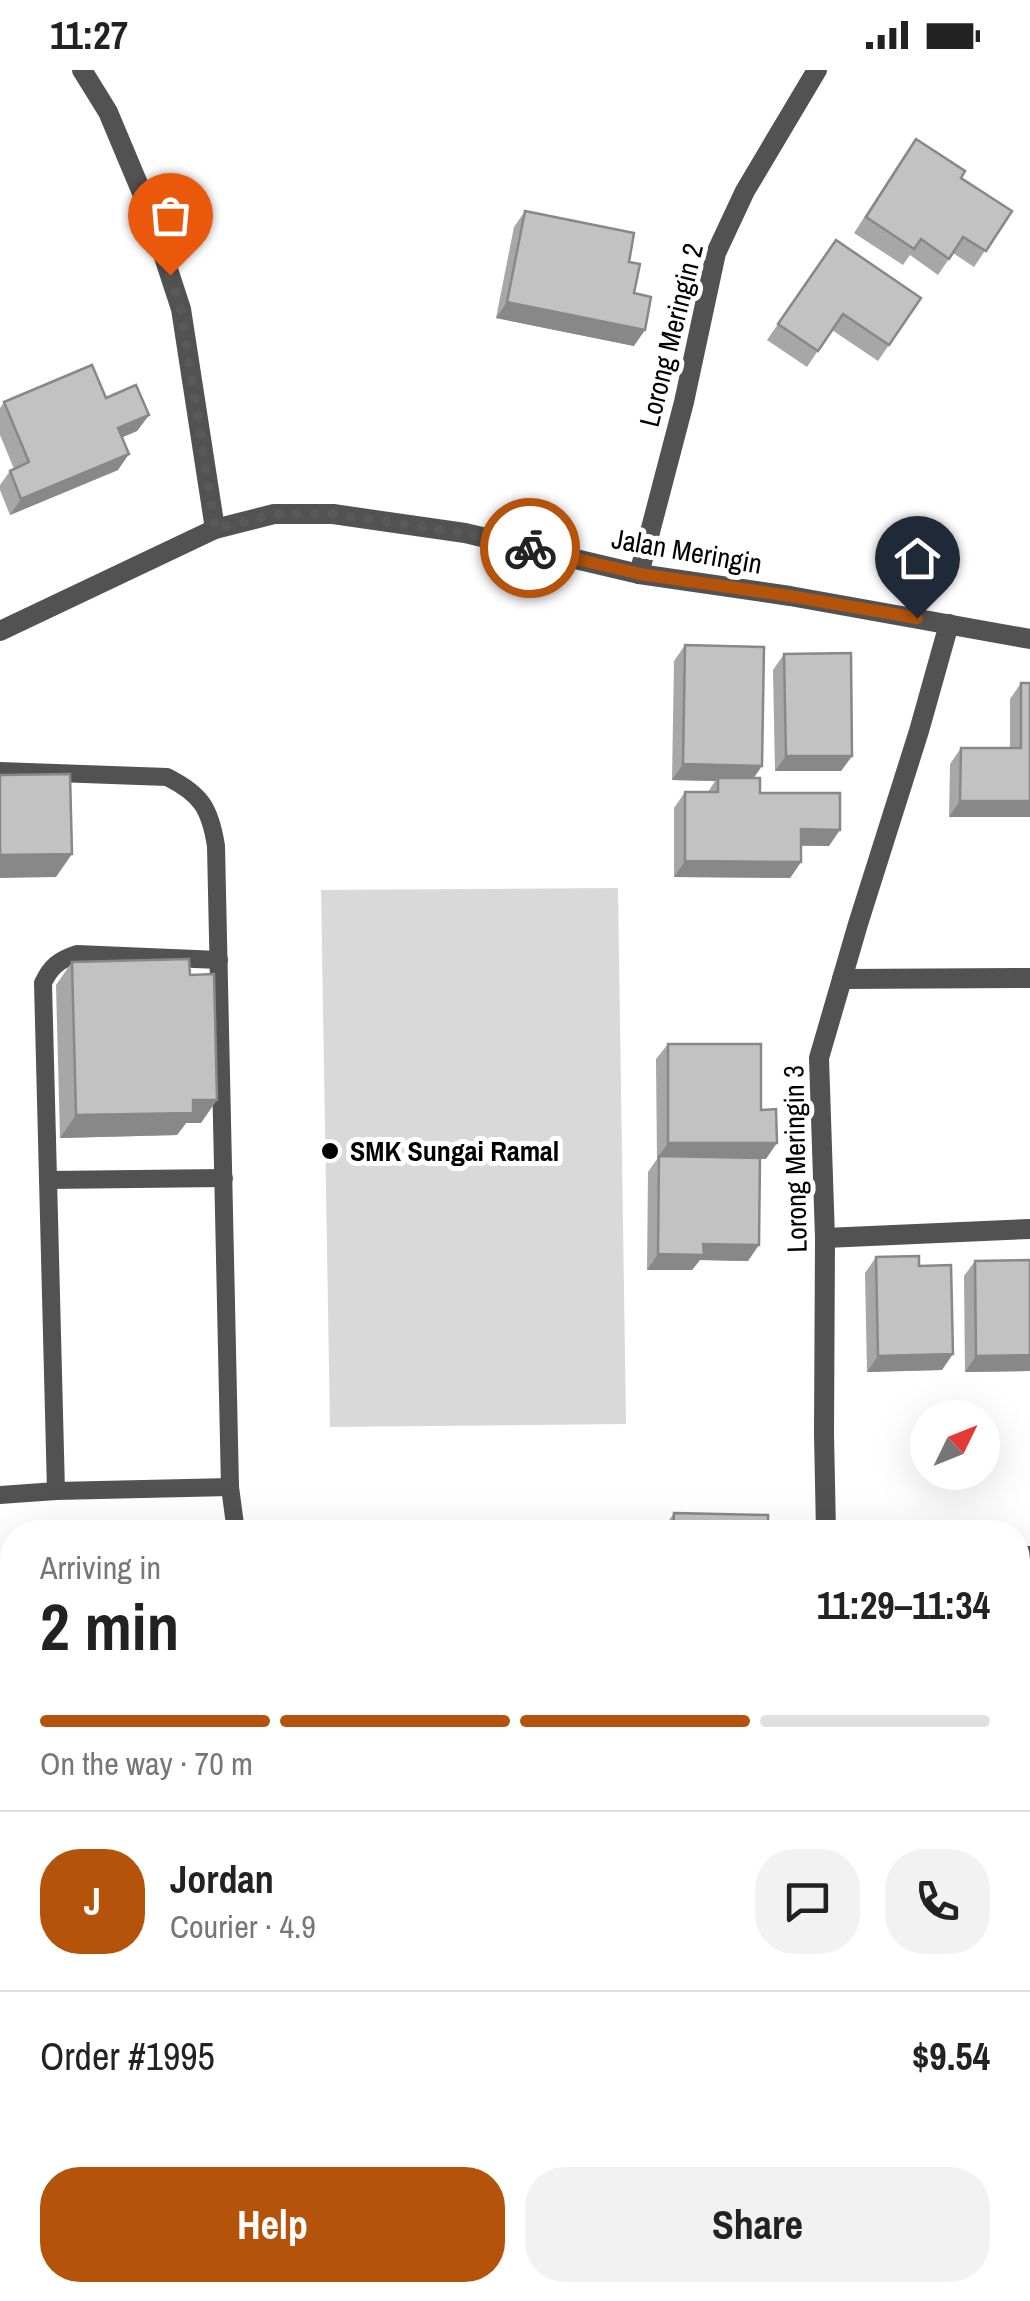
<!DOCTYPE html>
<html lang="en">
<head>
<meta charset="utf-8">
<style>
  body { margin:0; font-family:"Archivo Narrow",sans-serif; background:#f2f2f2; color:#222; height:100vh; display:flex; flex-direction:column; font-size:38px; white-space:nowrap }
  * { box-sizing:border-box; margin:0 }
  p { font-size:32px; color:#767676 }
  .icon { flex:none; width:55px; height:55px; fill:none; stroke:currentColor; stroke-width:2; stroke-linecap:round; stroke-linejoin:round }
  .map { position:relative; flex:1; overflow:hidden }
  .sheet { position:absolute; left:0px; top:1450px; width:1030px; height:782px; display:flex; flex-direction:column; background:#fff; border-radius:40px 40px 0 0; box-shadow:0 10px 40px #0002 }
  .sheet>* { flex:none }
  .needle { width:65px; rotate:47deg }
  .fabs { position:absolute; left:910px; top:1330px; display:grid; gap:20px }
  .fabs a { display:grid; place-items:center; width:90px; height:90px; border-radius:50%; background:#fff; box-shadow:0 10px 40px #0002; font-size:50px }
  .pin { position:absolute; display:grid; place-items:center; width:85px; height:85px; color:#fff; margin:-102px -42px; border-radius:50% 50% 50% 0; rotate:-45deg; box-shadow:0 0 10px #0007 }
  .pin .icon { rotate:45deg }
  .courier { position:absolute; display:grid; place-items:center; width:100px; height:100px; margin:-50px; border:8px solid #b45309; border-radius:50%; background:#fff; color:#222; box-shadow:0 2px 12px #0007 }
  .headline em { font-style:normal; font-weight:800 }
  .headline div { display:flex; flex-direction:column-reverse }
  .headline { display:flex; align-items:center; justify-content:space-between; height:170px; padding:0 40px }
  h1 { font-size:65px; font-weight:800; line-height:75px }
  .bar { display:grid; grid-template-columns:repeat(4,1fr); gap:15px 10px; align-content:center; height:120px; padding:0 40px }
  .bar i { height:12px; border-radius:8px; background:#e0e0e0 }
  .bar .on { background:#b45309 }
  .bar p { grid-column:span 4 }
  .line { display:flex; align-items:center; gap:25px; padding:0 40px; border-top:2px solid #e0e0e0 }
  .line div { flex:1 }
  .round { display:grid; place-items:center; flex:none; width:105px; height:105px; border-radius:40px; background:#f2f2f2 }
  .button { display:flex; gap:20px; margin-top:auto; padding:20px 40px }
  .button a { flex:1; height:115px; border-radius:40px; background:#b45309; color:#fff; font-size:40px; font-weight:800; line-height:115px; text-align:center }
  .button a+a { background:#f2f2f2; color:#222 }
  .status { display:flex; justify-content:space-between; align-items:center; height:70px; padding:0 50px; background:#fff; direction:ltr }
  .status svg { height:28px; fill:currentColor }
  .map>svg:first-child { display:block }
</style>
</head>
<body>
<div class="status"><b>11:27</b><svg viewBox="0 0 49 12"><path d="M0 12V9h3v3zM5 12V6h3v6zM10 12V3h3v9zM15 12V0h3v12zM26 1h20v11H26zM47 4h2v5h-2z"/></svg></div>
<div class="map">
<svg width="1030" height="2231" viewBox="0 0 1030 2231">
  <rect width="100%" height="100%" fill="#fff"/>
  <polygon fill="#d9d9d9" points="618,818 626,1354 330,1357 321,820"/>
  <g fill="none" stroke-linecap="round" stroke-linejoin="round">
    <g stroke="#525252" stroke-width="18">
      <path d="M0,701L167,707C201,724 210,738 216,776L230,1417L236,1462"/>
      <polyline points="48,1110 224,1108"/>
      <path d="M56,1421L43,913C51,896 59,890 77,884L219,890"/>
      <polyline points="0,1425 56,1421 230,1417"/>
    </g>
    <g stroke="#525252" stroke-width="20">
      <polyline points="82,0 108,42 147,135 181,239 215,459"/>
      <polyline points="639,504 684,332 716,183 745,121 817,0"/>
      <polyline points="0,561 215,459 274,444 333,444 465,463 639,504 790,526 1030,569"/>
      <polyline points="842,909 1030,908"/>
      <polyline points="825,1168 1030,1159"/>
      <polyline points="826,1462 824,1364 825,1168 819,988 858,854 919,661 949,554"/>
      <polyline points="1018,1486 1030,1486"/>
      <polyline points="0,1513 12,1512"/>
      <polyline points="1018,1818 1030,1818"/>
      <polyline points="1018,2096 1030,2100"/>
      <polyline points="0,2162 12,2163"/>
    </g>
  </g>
  <g fill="#a7a7a7">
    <polygon points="905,84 961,108 1012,141 974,197 953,183 938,205 910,185 903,195 854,163"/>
    <polygon points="525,141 629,192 634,223 634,276 496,248 514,157"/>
    <polygon points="836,170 921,228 878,291 832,260 807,297 767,270"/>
    <polygon points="106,328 149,345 137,361 122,367 118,400 10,445 0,420 0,415 10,401 14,399 0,365 0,338 4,332"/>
    <polygon points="685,575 754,708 760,723 829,776 801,776 801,792 790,808 674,807 674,738 685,722 708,722 715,711 672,710 674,591"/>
    <polygon points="784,584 852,686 841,701 775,701 773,600"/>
    <polygon points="1021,613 1030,613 1030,747 949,747 950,694 961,678 1010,678 1010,629"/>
    <polygon points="72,892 201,1053 186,1053 177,1065 60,1068 56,915"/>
    <polygon points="668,974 761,1040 766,1089 760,1089 748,1191 700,1190 692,1200 647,1200 648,1102 657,1089 656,989"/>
    <polygon points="876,1187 919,1196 942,1300 867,1302 865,1203"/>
    <polygon points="975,1191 1030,1301 965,1302 964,1206"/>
    <polygon points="674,1443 768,1462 663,1462 663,1459"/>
    <polygon points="1027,1845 1030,1845 1030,2017 1018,2016 1018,1859"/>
    <polygon points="183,2220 253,2220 252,2231 180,2231"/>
    <polygon points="388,2220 462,2220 460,2231 387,2231"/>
    <polygon points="597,2220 665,2220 664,2231 591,2231"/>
  </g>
  <g fill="#888">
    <polygon points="507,232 645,260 634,276 496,248"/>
    <polygon points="149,345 137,361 107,374 118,358"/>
    <polygon points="129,384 118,400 10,445 21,429"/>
    <polygon points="786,686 852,686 841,701 775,701"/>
    <polygon points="683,694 762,696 751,712 718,708 715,711 672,710"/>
    <polygon points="960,731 1030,731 1030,747 949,747"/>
    <polygon points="801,759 840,760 829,776 790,775"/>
    <polygon points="72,784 56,807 0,808 0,785"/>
    <polygon points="685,791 801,792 790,808 674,807"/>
    <polygon points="193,1030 217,1030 201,1053 186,1053 177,1065 60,1068 76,1045"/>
    <polygon points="668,1073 777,1073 766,1089 659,1089 659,1086 657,1089"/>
    <polygon points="703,1174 759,1175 748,1191 700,1190 692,1200 647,1200 658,1184"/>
    <polygon points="953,1284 942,1300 867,1302 878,1286"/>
    <polygon points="1030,1285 1030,1301 965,1302 976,1286"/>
    <rect x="1018" y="1619" width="12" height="16"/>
    <polygon points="1030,1752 1030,1767 1018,1768 1018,1753"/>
    <polygon points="1018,2000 1030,2000 1030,2017 1018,2016"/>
    <rect x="1018" y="2192" width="12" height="16"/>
  </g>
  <g fill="#c2c2c2" stroke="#888" stroke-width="2.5">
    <polygon points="916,69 965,101 961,108 1012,141 986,181 963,167 949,189 921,169 914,179 866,147"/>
    <polygon points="525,141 634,163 629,192 640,194 634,223 651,227 645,260 507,232"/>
    <polygon points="836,170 921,228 889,275 843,244 818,281 778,254"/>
    <polygon points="92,295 106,328 136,315 149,345 118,358 129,384 21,429 10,401 29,392 4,332"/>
    <polygon points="685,575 764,577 762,696 683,694"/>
    <polygon points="851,583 852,686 786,686 784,584"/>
    <polygon points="1021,613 1030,613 1030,731 960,731 961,678 1021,678"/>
    <polygon points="70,704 72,784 0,785 0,705"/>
    <polygon points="718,708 760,708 760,723 840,723 840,760 801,759 801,792 685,791 685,722 718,722"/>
    <polygon points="189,889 190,905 214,904 217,1030 193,1030 193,1043 76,1045 72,892"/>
    <polygon points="668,974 761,974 761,1040 776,1039 777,1073 668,1073"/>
    <polygon points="659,1086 760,1088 759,1175 703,1174 704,1185 658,1184"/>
    <polygon points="919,1186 919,1196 951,1195 953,1284 878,1286 876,1187"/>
    <polygon points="1030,1190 1030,1285 976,1286 975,1191"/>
    <polygon points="674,1443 768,1445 768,1462 673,1462"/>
    <rect x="1018" y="1526" width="12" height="93"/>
    <polygon points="1030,1634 1030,1752 1018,1753 1018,1635"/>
    <polygon points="1027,1845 1030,1845 1029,1941"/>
    <polygon points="1020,1947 1030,1947 1030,2000 1018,2000"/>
    <rect x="1018" y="2114" width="12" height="78"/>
    <polygon points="0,2162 12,2165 12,2220 75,2220 72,2231 0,2231"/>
    <polygon points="191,2220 253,2220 252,2231 189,2231"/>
    <polygon points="397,2220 462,2220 460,2231 396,2231"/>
    <polygon points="601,2220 665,2220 664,2231 601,2231"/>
    <polygon points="870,2224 870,2231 721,2231 721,2226"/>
  </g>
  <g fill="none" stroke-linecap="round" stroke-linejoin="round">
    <polyline stroke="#595959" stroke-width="10" stroke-dasharray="0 18" points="170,205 181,240 215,459 274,444 332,444 465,463 530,478"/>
    <polyline stroke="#b45309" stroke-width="12" points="530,478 640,504 790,526 917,548"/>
  </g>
  <circle fill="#000" stroke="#fff" stroke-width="4" cx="330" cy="1081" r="10"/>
  <g text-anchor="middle" stroke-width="10" stroke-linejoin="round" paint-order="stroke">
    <g font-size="28" fill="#000" stroke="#fff">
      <text transform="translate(671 265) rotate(-76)" y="10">Lorong Meringin 2</text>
      <text transform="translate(687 481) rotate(10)" y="10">Jalan Meringin</text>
      <text transform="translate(795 1089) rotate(-91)" y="10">Lorong Meringin 3</text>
    </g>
    <g font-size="28" font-weight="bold" fill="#000" stroke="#fff" text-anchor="start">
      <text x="350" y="1091">SMK Sungai Ramal</text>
    </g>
  </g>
</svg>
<div class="fabs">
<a><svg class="needle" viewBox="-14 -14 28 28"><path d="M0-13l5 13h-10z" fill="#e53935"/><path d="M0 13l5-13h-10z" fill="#767676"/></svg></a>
</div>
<div class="pin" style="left:170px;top:205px;background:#ea580c"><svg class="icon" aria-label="bag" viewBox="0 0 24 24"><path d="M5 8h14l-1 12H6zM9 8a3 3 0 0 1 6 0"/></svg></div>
<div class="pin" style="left:917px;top:548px;background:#1f2937"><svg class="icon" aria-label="home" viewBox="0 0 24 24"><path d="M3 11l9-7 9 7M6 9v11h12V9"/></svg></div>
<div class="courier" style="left:530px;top:478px"><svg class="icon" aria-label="bike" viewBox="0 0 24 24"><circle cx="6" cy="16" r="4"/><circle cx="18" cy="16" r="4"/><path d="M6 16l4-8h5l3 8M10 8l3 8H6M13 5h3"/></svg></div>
<section class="sheet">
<div class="headline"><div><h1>2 min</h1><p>Arriving in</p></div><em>11:29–11:34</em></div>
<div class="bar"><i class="on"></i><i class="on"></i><i class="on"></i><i></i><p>On the way · 70 m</p></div>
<div class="line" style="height:180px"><b class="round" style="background:#b45309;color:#fff">J</b><div><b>Jordan</b><p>Courier · 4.9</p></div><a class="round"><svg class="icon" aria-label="chat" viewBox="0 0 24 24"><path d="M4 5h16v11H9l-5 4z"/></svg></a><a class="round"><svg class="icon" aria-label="phone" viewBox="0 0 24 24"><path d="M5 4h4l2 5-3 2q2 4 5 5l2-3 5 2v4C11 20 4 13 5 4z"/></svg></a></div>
<div class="line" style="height:130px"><div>Order #1995</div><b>$9.54</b></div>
<div class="button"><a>Help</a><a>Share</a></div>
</section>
</div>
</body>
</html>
